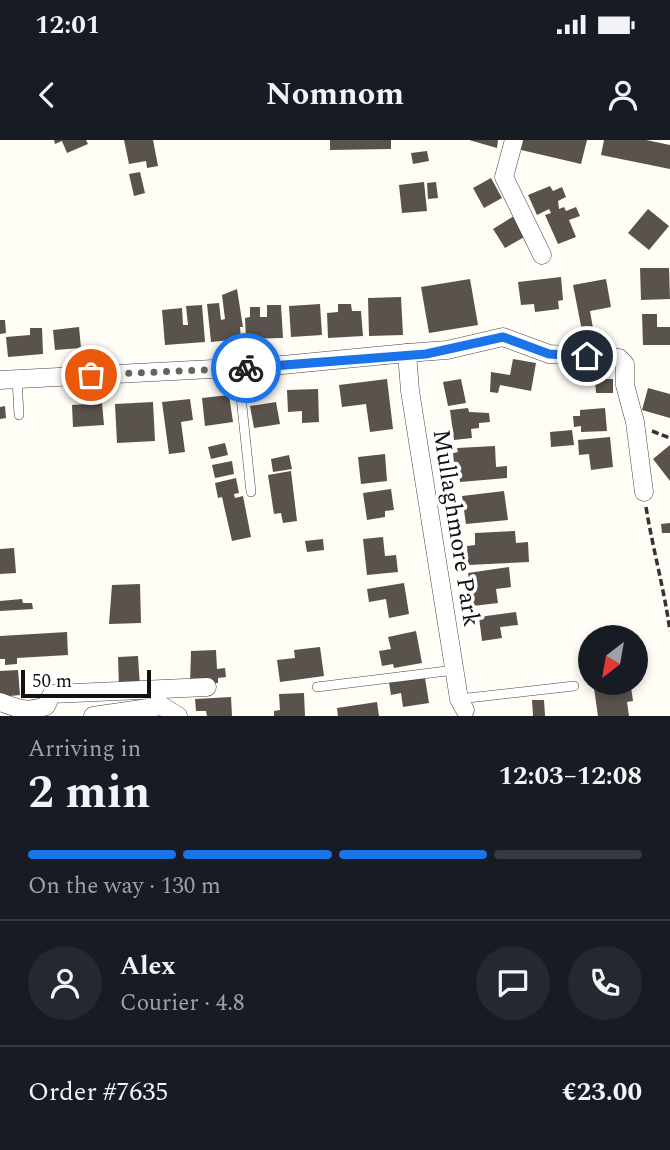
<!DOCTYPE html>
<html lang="en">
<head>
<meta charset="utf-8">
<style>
  body { margin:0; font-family:Spectral,serif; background:#242831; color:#f1f3f6; height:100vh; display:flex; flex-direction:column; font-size:26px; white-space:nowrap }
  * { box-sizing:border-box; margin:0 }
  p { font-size:23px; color:#9ea1a6 }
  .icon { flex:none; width:38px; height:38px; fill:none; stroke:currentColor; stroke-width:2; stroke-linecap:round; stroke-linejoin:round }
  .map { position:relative; height:576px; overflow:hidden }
  .details { display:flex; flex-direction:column; background:#171b24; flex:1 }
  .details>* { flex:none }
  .needle { width:46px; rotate:211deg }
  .tools { position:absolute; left:578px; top:485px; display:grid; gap:14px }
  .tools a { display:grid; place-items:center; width:70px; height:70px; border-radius:50%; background:#171b24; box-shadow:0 4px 10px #0003; font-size:35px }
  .scale { position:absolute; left:21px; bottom:18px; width:130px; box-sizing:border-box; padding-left:7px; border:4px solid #111; border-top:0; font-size:19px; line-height:24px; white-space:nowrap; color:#111; -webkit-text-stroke:5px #fff; paint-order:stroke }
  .pin { position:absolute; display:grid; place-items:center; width:60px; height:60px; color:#fff; margin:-30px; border:4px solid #fff; border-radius:50%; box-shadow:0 2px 7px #0007 }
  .courier { position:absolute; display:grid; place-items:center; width:70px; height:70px; margin:-35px; border:5px solid #1a73e8; border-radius:50%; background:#fff; color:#222; box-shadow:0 2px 9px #0007 }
  .head em { font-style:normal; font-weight:700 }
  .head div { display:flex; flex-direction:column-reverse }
  .head { display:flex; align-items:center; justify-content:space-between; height:119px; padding:0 28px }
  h1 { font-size:46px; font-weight:700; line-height:52px }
  .bar { display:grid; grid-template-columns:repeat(4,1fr); gap:10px 7px; align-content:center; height:84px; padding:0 28px }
  .bar i { height:9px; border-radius:5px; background:#363941 }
  .bar .active { background:#1a73e8 }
  .bar p { grid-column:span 4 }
  .line { display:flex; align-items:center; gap:18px; padding:0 28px; border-top:2px solid #363941 }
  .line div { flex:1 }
  .round { display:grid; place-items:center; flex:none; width:74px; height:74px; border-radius:37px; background:#242831 }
  .status { display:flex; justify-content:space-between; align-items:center; height:49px; padding:0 35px; background:#171b24; direction:ltr }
  .status svg { height:19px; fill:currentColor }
  header { display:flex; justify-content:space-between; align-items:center; height:91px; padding:0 28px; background:#171b24; font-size:32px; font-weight:700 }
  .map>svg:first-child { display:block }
</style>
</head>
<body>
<div class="status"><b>12:01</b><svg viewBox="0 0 49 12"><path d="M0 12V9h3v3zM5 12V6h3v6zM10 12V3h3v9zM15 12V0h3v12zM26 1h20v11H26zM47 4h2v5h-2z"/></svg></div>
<header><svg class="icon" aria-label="back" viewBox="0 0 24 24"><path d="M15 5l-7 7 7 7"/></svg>Nomnom<svg class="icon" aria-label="person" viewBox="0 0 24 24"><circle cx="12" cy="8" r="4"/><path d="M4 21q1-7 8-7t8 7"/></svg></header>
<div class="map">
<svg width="670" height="576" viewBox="0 0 670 576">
  <rect width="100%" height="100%" fill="#fffdf5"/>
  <g fill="#5a524d">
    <polygon points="54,0 86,0 88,4 67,13 62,1 55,4"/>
    <polygon points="124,0 153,0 158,26 147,28 146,21 129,24"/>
    <polygon points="330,0 391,0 391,9 330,10"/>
    <polygon points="469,0 498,0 497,8"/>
    <polygon points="519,0 587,0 581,24 517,9"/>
    <polygon points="604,0 646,0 670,5 670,29 601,15"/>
    <polygon points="427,11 429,21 413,24 411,13"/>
    <polygon points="140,32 145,53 134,56 129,34"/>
    <polygon points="491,38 502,58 484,68 473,48"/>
    <polygon points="424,42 427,71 402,73 399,45"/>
    <polygon points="436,42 438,58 428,59 427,43"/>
    <polygon points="550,46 553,51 562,47 566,57 558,61 559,69 564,67 566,71 576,67 580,76 569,80 576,97 558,104 545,75 551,73 549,69 537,75 528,55"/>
    <polygon points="648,69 669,86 649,110 628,93"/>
    <polygon points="514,76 526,96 505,108 493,89"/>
    <polygon points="640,128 669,128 670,159 641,160"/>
    <polygon points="561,137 563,160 558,161 559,169 535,172 534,164 521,165 518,142"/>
    <polygon points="470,139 478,185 429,193 421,147"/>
    <polygon points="606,139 611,167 590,171 594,194 583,196 573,145"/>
    <polygon points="237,149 243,187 240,187 241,199 211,202 207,164 219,163 221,180 225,179 222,155"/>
    <polygon points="401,157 403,195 369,196 368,158"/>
    <polygon points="320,164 322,195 291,197 289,166"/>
    <polygon points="338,164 351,164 352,171 361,171 363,196 328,198 327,173 338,172"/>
    <polygon points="202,165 205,202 165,205 162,170 182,168 183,185 188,185 186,166"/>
    <polygon points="267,165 281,165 283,198 246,199 245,178 250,177 250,167 260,167 260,177 267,177"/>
    <polygon points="642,174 657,174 657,187 670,187 670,205 643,205"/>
    <polygon points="0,180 5,180 6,193 0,194"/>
    <polygon points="79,187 81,208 55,210 53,190"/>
    <polygon points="30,188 42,188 43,214 8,217 6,197 30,195"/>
    <polygon points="513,219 536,223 531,251 500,245 498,253 490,252 491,232 510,235"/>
    <polygon points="387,239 393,289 370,292 366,264 342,267 339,245"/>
    <polygon points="461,239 466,263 448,266 443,242"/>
    <polygon points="595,239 613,239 613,253 596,253"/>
    <polygon points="648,248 670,254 670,278 642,270"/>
    <polygon points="318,249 319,282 302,283 302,271 288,272 287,250"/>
    <polygon points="229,255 233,282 205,286 202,258"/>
    <polygon points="190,259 193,280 181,282 185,312 169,314 162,262"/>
    <polygon points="153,262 155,301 117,303 115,264"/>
    <polygon points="276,262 280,284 254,288 250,266"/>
    <polygon points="102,263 104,285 73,287 72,265"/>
    <polygon points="5,266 6,278 0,279 0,267"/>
    <polygon points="468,268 469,272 489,273 490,282 479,283 479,288 471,289 472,298 454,300 450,270"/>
    <polygon points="605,268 607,291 581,292 581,286 574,287 573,276 580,276 580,270"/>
    <polygon points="572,290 574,305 551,307 550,292"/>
    <polygon points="610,297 613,327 591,330 589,314 579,315 578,300"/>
    <polygon points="225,303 228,315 211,319 208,307"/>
    <polygon points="670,305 670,341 653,319"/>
    <polygon points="495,306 496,327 507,326 507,338 460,342 458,322 454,323 453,313 458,312 457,308"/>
    <polygon points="385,314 387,341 361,344 358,317"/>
    <polygon points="289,315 292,329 273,332 271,319"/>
    <polygon points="232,321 234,334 215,338 212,325"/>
    <polygon points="291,331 297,381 283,383 281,373 274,374 268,335"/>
    <polygon points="236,338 239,353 234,354 235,358 243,356 251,397 232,401 222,357 218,358 215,343"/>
    <polygon points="391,349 394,370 385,371 385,377 367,380 363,353"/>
    <polygon points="504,351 508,380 466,384 462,356"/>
    <polygon points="670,383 670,393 662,393 661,384"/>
    <polygon points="515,391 516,403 528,402 529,422 468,425 467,406 475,405 475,393"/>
    <polygon points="383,397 385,416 396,415 398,432 367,435 363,399"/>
    <polygon points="323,399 324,410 307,412 305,401"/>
    <polygon points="14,408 16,433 0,434 0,409"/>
    <polygon points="509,427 511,447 496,449 498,463 473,466 468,433"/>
    <polygon points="404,443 409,474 389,478 386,459 369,462 367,449"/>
    <polygon points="140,444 141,483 109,484 112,445"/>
    <polygon points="22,459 23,463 32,463 33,469 0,471 0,461"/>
    <polygon points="516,472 518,485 500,487 502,498 482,501 479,477"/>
    <polygon points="416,491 422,523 394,528 393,524 382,526 379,511 391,509 388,497"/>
    <polygon points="67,492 68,515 17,518 17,524 5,525 5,519 0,519 0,496"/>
    <polygon points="643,504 644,520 635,521 635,505"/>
    <polygon points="320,507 324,536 280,542 277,520 295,518 294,510"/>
    <polygon points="216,510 217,529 225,528 226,537 218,538 218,543 190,544 191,511"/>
    <polygon points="138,516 140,547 119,548 118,517"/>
    <polygon points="18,530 20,555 0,557 0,531"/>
    <polygon points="425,538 429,563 403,567 401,553 391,555 389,542"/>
    <polygon points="614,546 615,549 631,547 633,561 627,562 629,576 598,576 594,548"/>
    <polygon points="304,553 305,576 274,576 274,571 280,570 279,554"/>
    <polygon points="231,557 232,576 207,576 206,571 196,571 195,559"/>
    <polygon points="532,560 544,560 545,576 533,576"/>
    <polygon points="377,562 379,576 338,576 337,568"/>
  </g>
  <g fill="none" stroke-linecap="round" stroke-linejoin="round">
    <g stroke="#444" stroke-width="10">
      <g id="service">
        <polyline points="238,228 251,352"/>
        <polyline points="17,239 19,275"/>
        <polyline points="317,547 455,530"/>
        <polyline points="459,559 574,546"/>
      </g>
    </g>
    <g stroke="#444" stroke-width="19">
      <g id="minor">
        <polyline points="514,0 504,37 542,115"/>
        <polyline points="407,213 447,210 503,197 549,214 619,218 625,224 625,245 635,282 644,352"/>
        <polyline points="0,240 272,226 407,213 410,251 459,559 465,570"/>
        <path d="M0,562C17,568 27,573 46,566L52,554L207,547"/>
        <polyline points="93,576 162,566 178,576"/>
      </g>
    </g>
    <g stroke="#333" stroke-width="3.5" stroke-dasharray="7 3.5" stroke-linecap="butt">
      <polyline points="652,291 670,298"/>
      <path d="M646,367C653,410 664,448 670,491"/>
    </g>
    <use href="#service" stroke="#fff" stroke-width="9"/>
    <use href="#minor" stroke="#fff" stroke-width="18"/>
  </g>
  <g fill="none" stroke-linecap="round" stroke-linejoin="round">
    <polyline stroke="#646461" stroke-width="7" stroke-dasharray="0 12.6" points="91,235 246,228"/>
    <polyline stroke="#1a73e8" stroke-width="9" points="246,228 426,214 503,197 549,214 587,216"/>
  </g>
  <g text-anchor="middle" stroke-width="7" stroke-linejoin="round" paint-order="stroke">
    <g font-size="24" fill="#111" stroke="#fff">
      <text transform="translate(457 388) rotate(81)" y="8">Mullaghmore Park</text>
    </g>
  </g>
</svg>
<div class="tools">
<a><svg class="needle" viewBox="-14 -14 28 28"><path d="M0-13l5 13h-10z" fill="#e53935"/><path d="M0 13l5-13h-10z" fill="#9ea1a6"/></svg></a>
</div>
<div class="scale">50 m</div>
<div class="pin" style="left:91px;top:235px;background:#ea580c"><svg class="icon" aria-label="bag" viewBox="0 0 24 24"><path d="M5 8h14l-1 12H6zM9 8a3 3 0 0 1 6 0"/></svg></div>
<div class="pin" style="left:587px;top:216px;background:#1f2937"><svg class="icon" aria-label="home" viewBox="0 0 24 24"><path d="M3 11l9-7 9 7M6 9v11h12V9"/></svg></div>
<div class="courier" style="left:246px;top:228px"><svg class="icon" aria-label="bike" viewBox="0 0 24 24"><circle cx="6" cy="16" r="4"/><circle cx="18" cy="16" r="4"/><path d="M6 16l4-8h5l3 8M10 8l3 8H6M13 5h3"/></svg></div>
</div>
<section class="details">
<div class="head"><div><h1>2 min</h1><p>Arriving in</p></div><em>12:03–12:08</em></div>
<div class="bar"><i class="active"></i><i class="active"></i><i class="active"></i><i></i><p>On the way · 130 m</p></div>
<div class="line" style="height:126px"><a class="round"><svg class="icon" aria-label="person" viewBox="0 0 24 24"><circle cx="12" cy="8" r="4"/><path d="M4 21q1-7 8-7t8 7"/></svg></a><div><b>Alex</b><p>Courier · 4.8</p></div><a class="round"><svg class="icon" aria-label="chat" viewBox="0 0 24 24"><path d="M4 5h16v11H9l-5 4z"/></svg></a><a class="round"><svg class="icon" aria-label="phone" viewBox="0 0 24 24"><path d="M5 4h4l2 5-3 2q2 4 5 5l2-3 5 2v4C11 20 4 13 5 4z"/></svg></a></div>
<div class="line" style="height:91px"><div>Order #7635</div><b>€23.00</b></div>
</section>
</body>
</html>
